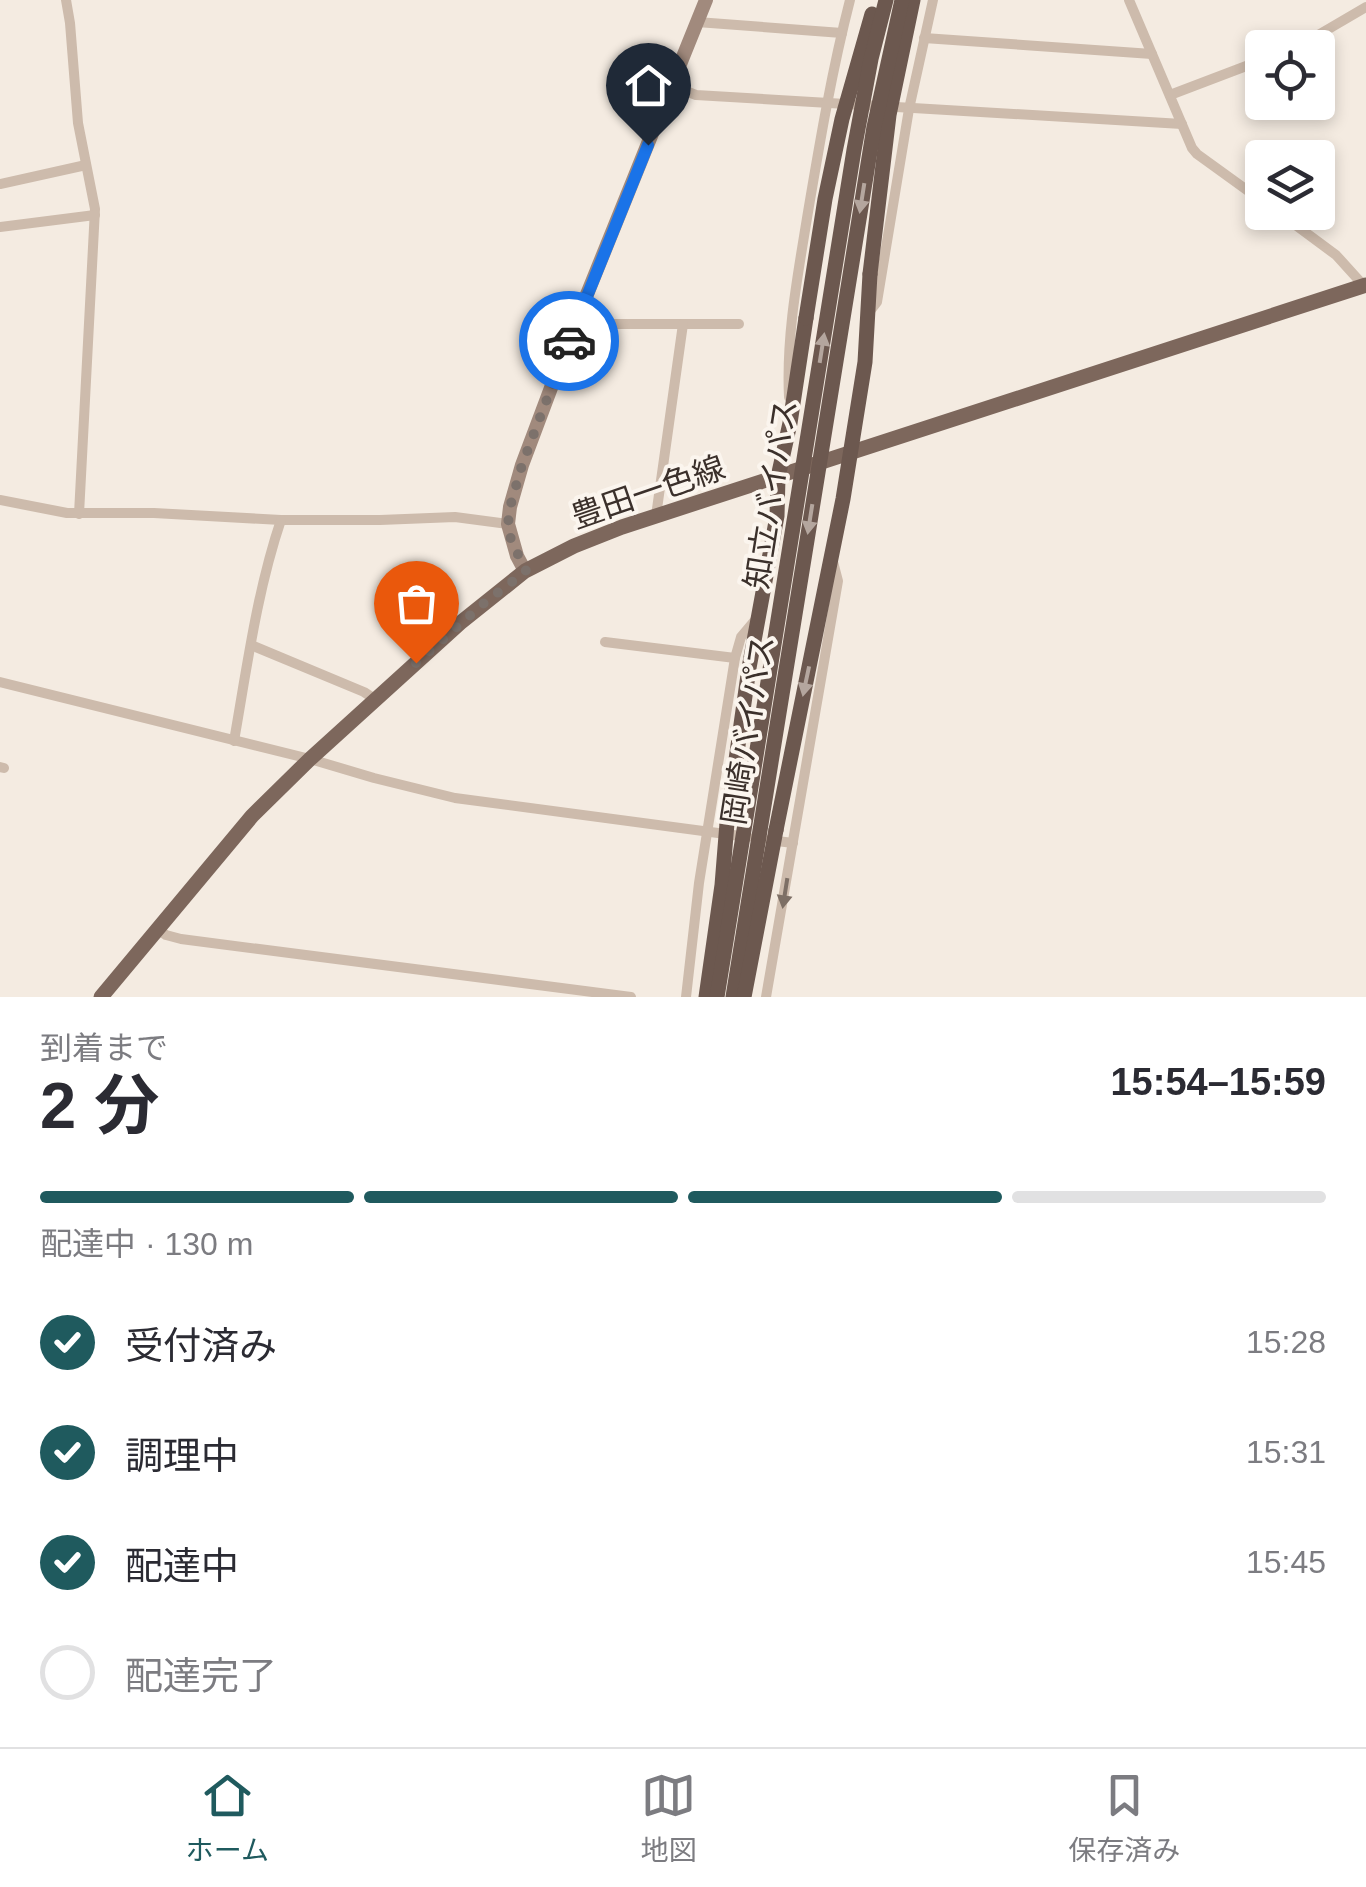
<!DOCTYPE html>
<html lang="ja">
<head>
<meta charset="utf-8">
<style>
  body { margin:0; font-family:Helvetica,"Noto Sans JP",sans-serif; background:#f2f2f3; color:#2b2b33; height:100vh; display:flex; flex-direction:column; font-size:38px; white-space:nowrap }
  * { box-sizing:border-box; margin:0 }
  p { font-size:32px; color:#7c7c81 }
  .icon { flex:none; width:55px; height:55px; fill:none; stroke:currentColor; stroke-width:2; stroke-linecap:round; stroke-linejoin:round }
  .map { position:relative; height:997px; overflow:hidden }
  .drawer { display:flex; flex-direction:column; background:#fff; flex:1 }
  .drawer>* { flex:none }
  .buttons { position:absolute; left:1245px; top:30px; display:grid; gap:20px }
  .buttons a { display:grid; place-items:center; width:90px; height:90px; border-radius:10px; background:#fff; box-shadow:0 5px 15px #0003; font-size:50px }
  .pin { position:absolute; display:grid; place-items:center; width:85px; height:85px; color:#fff; margin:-102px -42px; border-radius:50% 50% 50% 0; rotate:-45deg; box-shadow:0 0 10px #0007 }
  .pin .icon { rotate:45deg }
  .courier { position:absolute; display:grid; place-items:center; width:100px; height:100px; margin:-50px; border:8px solid #1a73e8; border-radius:50%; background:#fff; color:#222; box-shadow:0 2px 12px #0007 }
  .summary em { font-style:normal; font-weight:700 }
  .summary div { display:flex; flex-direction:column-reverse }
  .summary { display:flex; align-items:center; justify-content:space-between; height:170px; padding:0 40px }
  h1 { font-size:65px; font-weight:700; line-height:75px }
  .bar { display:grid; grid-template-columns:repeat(4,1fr); gap:15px 10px; align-content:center; height:120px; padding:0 40px }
  .bar i { height:12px; border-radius:8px; background:#e1e1e2 }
  .bar .current { background:#1f5a5e }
  .bar p { grid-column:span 4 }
  ol { padding:0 40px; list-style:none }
  li { display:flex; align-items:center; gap:30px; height:110px }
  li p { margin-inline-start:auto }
  li .icon { padding:10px; border-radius:50%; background:#1f5a5e; color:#fff; stroke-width:4 }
  li:last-child { color:#7c7c81 }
  li i { width:55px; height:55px; border:5px solid #e1e1e2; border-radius:50% }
  .menu { display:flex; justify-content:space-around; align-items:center; height:140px; border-top:2px solid #e1e1e2; background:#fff; font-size:28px; color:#7c7c81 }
  .menu a { display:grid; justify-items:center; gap:5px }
  .menu .current { color:#1f5a5e }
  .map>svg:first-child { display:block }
</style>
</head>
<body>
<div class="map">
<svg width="1366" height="997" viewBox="0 0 1366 997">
  <rect width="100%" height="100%" fill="#f4ebe1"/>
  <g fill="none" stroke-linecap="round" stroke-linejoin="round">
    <g stroke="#cdbbac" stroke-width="10">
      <polyline points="66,0 70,23 78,123 95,209 79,514"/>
      <polyline points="1129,0 1192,148 1197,154 1262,201"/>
      <polyline points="697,22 842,33"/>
      <polyline points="924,38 1152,54"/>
      <polyline points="1296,48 1366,7"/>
      <polyline points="673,86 696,95 1182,124"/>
      <polyline points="1170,95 1262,60"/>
      <polyline points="0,184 86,165"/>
      <polyline points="1278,212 1336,255 1364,286"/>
      <polyline points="0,227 95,215"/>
      <polyline points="870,311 877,302 909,109 933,0"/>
      <polyline points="575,324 739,324"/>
      <path d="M789,397C786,335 798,274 808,212C820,141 832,70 850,0"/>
      <polyline points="0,500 67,513 154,513 281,520 380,520 455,517 508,524"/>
      <polyline points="656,516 683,324"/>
      <polyline points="605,642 735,658"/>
      <polyline points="251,645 364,692 376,700"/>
      <polyline points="0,682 310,759 374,778 455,798 748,837"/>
      <path d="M234,741C247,667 257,591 281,520"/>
      <polyline points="0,767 4,768"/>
      <polyline points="769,840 793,843"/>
      <polyline points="157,929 166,935 181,939 631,997"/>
      <polyline points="686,997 699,883 735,658 741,637 757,618"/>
      <polyline points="766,997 838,581 832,558"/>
    </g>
    <polyline stroke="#a18a7d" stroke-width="14" points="525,571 517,556 508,524 510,507 522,465 575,324 706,0"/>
    <polyline stroke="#7d675c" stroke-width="15" points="101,997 252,816 310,759 460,623 525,571 574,546 622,527 1366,285"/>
    <g stroke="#6c584f" stroke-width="15">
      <polyline points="727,823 749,668 777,516 778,477 790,423 806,318"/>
      <polyline points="776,830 843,499 865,362 870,274"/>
    </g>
    <g stroke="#6c584f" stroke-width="15">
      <polyline points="870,274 889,115 913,0"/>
      <polyline points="806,318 825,199 842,119 872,14"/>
      <polyline points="706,997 722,885 727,823"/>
      <polyline points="717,997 854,150 871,59 886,0"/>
      <polyline points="733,997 874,127 902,0"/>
      <polyline points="744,997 776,830"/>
    </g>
  </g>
  <defs><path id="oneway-solid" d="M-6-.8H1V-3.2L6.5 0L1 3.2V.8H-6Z" transform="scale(2.5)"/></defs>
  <g fill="#b4a69e">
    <use href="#oneway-solid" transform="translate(862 198) rotate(99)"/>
    <use href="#oneway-solid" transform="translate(822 348) rotate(-81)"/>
    <use href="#oneway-solid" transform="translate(810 519) rotate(99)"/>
    <use href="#oneway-solid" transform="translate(806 681) rotate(102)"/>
  </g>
  <use fill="#7d6f65" href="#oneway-solid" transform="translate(785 893) rotate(99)"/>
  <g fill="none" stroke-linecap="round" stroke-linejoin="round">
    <polyline stroke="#7c716b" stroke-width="10" stroke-dasharray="0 18" points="416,663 483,604 526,571 511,540 508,524 510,507 522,465 569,341"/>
    <polyline stroke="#1a73e8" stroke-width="12" points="569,341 648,145"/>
  </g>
  <g text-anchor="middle" stroke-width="8" stroke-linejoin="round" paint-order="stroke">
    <g font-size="32" fill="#3b302b" stroke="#fbf5ee">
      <text transform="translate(648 492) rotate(-19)" y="11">豊田一色線</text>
      <text transform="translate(771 494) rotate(-81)" y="11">知立バイパス</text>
      <text transform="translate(748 730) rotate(-81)" y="11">岡崎バイパス</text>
    </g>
  </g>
</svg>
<div class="buttons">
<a><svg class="icon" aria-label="locate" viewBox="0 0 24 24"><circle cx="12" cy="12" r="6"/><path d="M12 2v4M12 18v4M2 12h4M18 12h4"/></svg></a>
<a><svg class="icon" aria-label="layers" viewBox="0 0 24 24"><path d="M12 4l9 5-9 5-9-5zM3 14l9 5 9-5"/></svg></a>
</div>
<div class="pin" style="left:416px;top:663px;background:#ea580c"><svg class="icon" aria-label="bag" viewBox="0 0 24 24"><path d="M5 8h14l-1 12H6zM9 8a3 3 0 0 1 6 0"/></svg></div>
<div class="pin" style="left:648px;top:145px;background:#1f2937"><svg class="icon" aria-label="home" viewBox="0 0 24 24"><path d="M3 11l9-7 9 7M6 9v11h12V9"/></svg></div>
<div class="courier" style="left:569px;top:341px"><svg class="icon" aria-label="car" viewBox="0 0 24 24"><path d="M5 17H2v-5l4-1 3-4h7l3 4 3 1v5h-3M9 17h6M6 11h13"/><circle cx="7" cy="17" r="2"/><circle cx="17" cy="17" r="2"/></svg></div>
</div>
<section class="drawer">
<div class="summary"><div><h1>2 分</h1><p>到着まで</p></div><em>15:54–15:59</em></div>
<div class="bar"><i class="current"></i><i class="current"></i><i class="current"></i><i></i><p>配達中 · 130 m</p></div>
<ol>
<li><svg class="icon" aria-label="check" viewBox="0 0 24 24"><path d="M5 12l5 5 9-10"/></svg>受付済み<p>15:28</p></li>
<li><svg class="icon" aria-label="check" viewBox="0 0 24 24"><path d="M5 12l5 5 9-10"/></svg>調理中<p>15:31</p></li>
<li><svg class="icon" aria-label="check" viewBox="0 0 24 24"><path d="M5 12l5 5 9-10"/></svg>配達中<p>15:45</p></li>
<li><i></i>配達完了</li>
</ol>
</section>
<nav class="menu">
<a class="current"><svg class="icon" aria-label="home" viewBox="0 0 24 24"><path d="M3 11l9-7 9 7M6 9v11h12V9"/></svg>ホーム</a>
<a><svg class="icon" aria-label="map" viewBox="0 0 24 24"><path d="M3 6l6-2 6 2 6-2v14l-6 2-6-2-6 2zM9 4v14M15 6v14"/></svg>地図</a>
<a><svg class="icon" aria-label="saved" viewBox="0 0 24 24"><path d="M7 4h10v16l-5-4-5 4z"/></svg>保存済み</a>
</nav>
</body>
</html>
